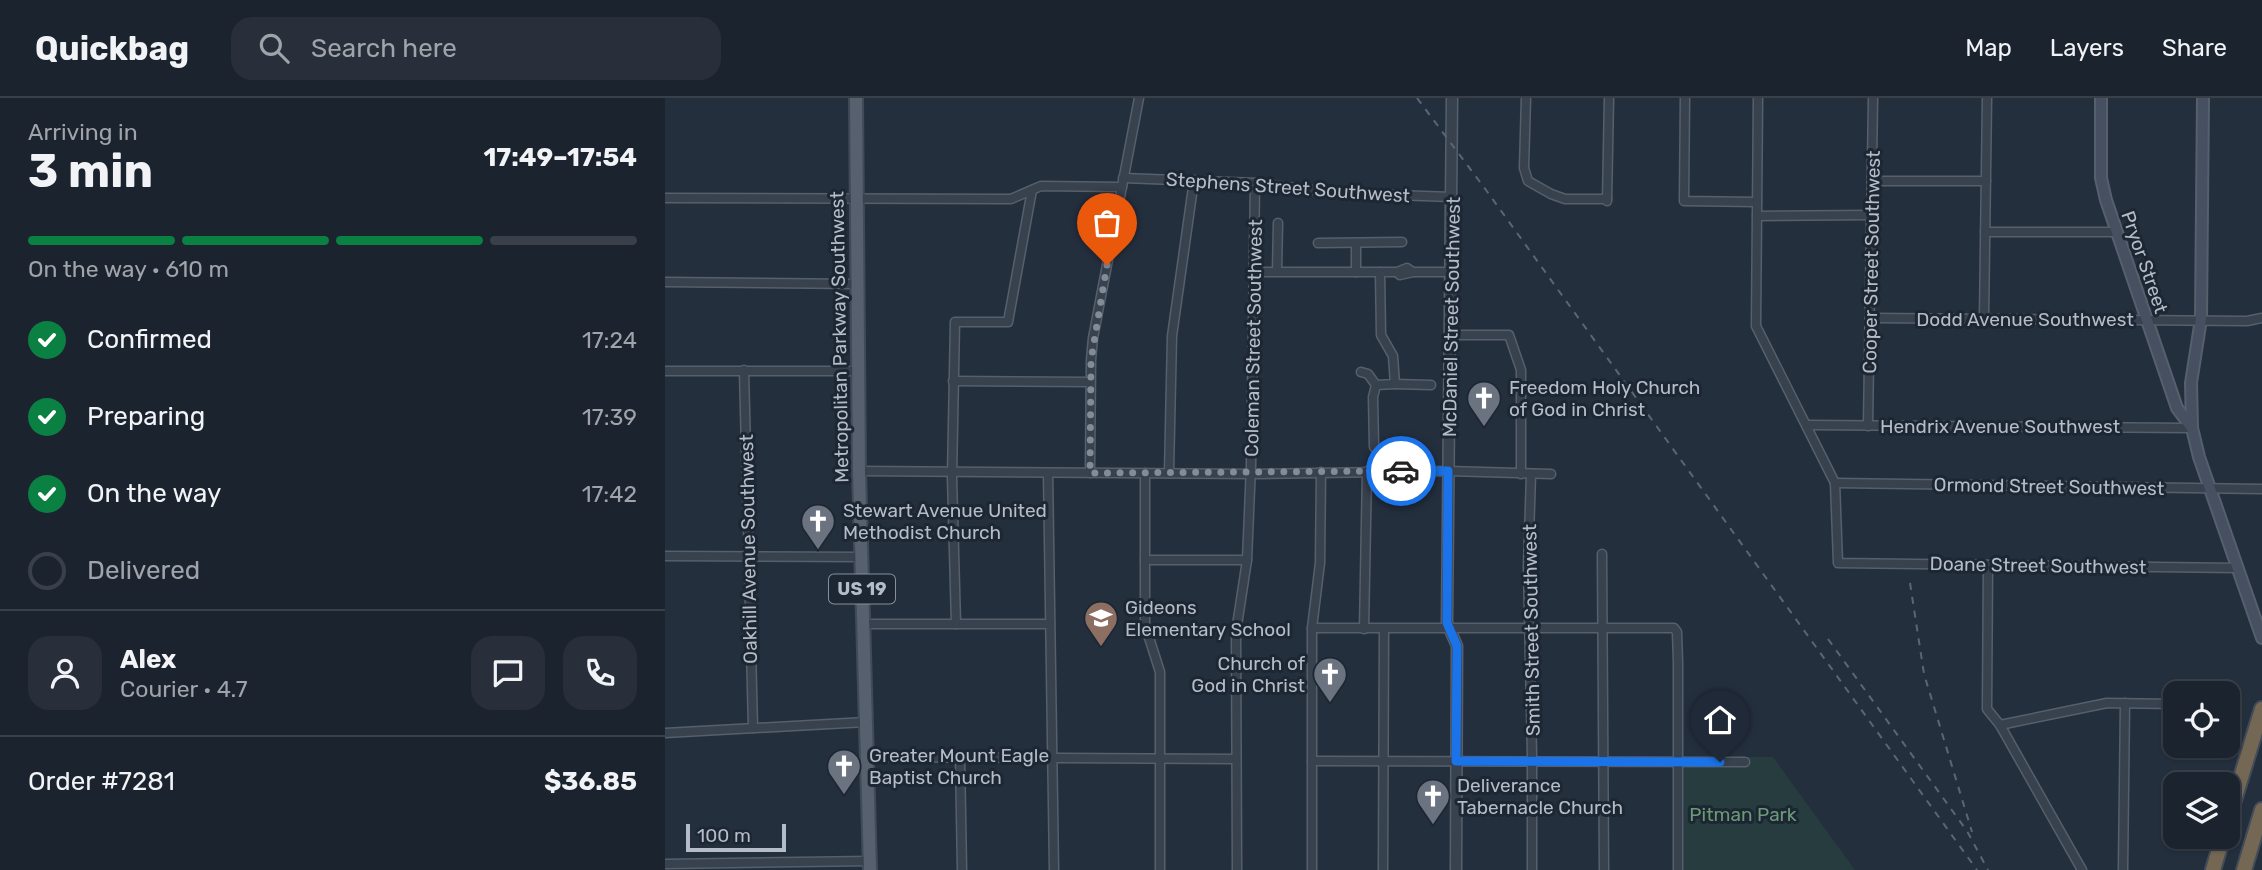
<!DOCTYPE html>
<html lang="en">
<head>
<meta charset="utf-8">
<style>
  body { margin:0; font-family:Rubik,sans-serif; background:#282f3a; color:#f1f3f6; height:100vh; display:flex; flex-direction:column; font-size:26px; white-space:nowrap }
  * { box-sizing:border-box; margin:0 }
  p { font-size:23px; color:#a0a4aa }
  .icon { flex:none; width:38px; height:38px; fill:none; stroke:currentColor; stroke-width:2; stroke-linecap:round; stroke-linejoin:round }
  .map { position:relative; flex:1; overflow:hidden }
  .sheet { display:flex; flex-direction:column; background:#1b232e; width:665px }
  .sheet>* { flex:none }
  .controls { position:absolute; left:1498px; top:583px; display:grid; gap:14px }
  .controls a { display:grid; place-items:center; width:77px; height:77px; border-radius:14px; background:#1b232e; box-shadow:0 2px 5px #0004,0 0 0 2px #39404a; font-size:35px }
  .scale { position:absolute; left:21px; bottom:18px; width:100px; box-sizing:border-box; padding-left:7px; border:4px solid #b4bcc9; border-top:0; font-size:19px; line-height:24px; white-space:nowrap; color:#b4bcc9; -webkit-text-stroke:5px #1d2633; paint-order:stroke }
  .pin { position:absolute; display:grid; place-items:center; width:60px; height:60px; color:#fff; margin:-72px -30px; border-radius:50% 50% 50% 0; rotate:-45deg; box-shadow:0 0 7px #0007 }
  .pin .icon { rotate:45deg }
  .courier { position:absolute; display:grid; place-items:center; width:70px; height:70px; margin:-35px; border:5px solid #1a73e8; border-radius:50%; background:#fff; color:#222; box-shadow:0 2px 9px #0007 }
  .head em { font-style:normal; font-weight:700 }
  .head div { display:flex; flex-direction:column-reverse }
  .head { display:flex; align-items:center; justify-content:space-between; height:119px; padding:0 28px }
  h1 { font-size:46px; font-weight:700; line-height:52px }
  .bar { display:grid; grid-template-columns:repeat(4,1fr); gap:10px 7px; align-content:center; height:84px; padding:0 28px }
  .bar i { height:9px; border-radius:5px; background:#39404a }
  .bar .current { background:#0b8043 }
  .bar p { grid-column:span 4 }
  .line { display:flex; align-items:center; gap:18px; padding:0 28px; border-top:2px solid #39404a }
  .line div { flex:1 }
  .round { display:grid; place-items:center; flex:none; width:74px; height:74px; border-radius:21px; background:#282f3a }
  ol { padding:0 28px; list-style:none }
  li { display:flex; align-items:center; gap:21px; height:77px }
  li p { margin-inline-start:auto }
  li .icon { padding:7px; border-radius:50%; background:#0b8043; color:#fff; stroke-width:4 }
  li:last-child { color:#a0a4aa }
  li i { width:38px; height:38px; border:4px solid #39404a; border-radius:50% }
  header { display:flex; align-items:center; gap:42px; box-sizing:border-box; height:98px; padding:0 35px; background:#1b232e; border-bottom:2px solid #39404a }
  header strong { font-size:33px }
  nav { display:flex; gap:38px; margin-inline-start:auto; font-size:24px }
  .search { width:490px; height:63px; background:#282f3a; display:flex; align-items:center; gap:18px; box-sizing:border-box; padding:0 24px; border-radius:21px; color:#a0a4aa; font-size:26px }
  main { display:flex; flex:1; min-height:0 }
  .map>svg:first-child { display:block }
</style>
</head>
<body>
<header>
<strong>Quickbag</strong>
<div class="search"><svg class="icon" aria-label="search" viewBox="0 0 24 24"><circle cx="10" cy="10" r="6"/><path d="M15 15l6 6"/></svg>Search here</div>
<nav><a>Map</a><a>Layers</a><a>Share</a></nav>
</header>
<main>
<section class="sheet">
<div class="head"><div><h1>3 min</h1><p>Arriving in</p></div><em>17:49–17:54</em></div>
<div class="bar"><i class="current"></i><i class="current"></i><i class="current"></i><i></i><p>On the way · 610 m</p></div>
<ol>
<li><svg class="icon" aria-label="check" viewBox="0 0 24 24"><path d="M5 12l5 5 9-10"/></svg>Confirmed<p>17:24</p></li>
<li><svg class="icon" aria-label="check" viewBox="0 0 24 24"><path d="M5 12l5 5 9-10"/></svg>Preparing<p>17:39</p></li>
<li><svg class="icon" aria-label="check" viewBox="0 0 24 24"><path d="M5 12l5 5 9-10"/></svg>On the way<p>17:42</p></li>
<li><i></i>Delivered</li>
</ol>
<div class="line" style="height:126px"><a class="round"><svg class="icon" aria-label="person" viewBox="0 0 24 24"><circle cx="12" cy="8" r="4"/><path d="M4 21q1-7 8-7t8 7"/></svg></a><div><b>Alex</b><p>Courier · 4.7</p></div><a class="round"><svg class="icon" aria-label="chat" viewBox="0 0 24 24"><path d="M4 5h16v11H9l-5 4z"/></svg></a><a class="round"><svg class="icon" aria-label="phone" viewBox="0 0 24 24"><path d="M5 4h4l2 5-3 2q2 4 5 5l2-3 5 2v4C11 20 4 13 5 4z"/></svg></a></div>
<div class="line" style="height:91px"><div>Order #7281</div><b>$36.85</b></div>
</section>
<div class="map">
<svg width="1597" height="772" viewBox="0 0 1597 772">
  <rect width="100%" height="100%" fill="#242f3e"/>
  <polygon fill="#263c3f" points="1019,659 1108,659 1190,772 1019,772"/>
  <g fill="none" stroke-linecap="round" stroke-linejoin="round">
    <g stroke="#565f6c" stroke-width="11">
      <g id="minor">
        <polyline points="861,0 859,70 863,83 886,96 900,101 942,101"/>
        <polyline points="1020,0 1019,103 1092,104"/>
        <polyline points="1093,0 1091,228 1170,385 1173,465 1573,470"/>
        <polyline points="458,80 590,85 672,95 787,99"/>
        <polyline points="1207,83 1321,83"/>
        <polyline points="0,100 346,101 376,88 457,89"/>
        <polyline points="942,103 944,0"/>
        <polyline points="1092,118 1207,117"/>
        <polyline points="1320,134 1451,134"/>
        <polyline points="653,145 737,144"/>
        <polyline points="612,173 613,125"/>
        <polyline points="589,174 715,174 716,237 728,258 730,286 711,287 703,276 696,274"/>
        <polyline points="691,174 691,146"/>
        <polyline points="715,174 732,174 742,170 748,174"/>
        <polyline points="732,174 735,177 748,174 786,174"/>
        <polyline points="0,184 193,186"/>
        <polyline points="1206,220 1582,223 1597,220"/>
        <polyline points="1319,221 1322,0"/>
        <polyline points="785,237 844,237 856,272 856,376"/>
        <polyline points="79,272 88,630"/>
        <polyline points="0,273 193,273"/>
        <polyline points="288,283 425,284"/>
        <polyline points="730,286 766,287"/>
        <polyline points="1143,327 1527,330"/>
        <polyline points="1203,328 1208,0"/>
        <polyline points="709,349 708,299 711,287"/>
        <polyline points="194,373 591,376 783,373 886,376"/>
        <polyline points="383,375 389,772"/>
        <polyline points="425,375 426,262 428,240 474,0"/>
        <polyline points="480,375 480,527 495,574 495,772"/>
        <polyline points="504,375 507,238 529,82"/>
        <polyline points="866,376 863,469 867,658 867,772"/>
        <polyline points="1170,385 1597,391"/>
        <polyline points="937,456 939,772"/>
        <polyline points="0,458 196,459"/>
        <polyline points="480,462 582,462"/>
        <polyline points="1323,467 1322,611 1335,627 1417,772"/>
        <polyline points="198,526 385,526"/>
        <polyline points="291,526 287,379 290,224 343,224 367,92"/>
        <polyline points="647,530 1009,530 1012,534 1013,565 1013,772"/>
        <polyline points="699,531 702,373"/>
        <polyline points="1335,627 1442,605 1510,606"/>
        <polyline points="0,635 201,624"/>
        <polyline points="202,659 571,661"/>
        <polyline points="295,660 297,772"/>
        <polyline points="647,663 1080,664"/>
        <polyline points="0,766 205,763"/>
        <polyline points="572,772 571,534 582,462 586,368 590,85"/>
        <polyline points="647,772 647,530 655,465 656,374"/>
        <polyline points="718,772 719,531"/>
        <polyline points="1458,772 1460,605"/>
      </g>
    </g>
    <g stroke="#565f6c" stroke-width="13">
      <polyline id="tertiary" points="787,0 782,525 792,548 791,772"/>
    </g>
    <g stroke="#565f6c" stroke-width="14">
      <g id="secondary">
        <polyline points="1436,0 1436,80 1441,102 1512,310 1527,330"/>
        <polyline points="1538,0 1536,221 1526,285 1527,330 1534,359 1597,540"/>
      </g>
    </g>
    <g stroke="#414a57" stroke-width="16">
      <polyline id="primary" points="191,0 194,373 205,772"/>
    </g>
    <g stroke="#434c59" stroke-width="18">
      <g id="motorway">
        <polyline points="1563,722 1597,611"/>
        <polyline points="1548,772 1558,738"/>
        <polyline points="1579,772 1597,712"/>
      </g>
    </g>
    <use href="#minor" stroke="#38414e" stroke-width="8"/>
    <use href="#tertiary" stroke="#38414e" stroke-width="10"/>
    <use href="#secondary" stroke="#465061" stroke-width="10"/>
    <use href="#primary" stroke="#56606e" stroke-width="12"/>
    <use href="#motorway" stroke="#746855" stroke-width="14"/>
    <g stroke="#5a6575" stroke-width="2" stroke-dasharray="7 7" stroke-linecap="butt">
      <polyline points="752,0 821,92 1312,772"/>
      <polyline points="1245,485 1259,576 1307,734"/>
      <polyline points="1163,541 1302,733 1323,772"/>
    </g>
  </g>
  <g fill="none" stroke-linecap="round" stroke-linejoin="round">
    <polyline stroke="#828b98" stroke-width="7" stroke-dasharray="0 12.6" points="442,167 426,262 425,375 736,373"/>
    <polyline stroke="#1a73e8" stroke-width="9" points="736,373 783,373 782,525 792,548 791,663 1055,664"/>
  </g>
  <defs>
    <g id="church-pin" transform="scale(1.75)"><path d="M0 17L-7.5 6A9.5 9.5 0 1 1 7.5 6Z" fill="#6b7280" stroke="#1d2633"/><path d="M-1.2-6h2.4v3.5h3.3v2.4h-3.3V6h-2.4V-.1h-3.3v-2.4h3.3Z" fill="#fff"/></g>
    <g id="school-pin" transform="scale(1.75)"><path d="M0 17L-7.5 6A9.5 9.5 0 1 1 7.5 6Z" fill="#8d6e63" stroke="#1d2633"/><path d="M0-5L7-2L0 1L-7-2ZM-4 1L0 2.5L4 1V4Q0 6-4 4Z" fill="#fff"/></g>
  </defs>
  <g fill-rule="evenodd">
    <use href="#church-pin" x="819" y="300"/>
    <use href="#church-pin" x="153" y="423"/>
    <use href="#school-pin" x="436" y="520"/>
    <use href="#church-pin" x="665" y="576"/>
    <use href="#church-pin" x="179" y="668"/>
    <use href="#church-pin" x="768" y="698"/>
  </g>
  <g text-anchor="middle" stroke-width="6" stroke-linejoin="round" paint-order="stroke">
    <rect fill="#1d2633" stroke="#878f9c" stroke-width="2" x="164" y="476.5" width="66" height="29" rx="5"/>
    <g font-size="18" font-weight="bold" fill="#b4bcc9">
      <text x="197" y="497">US 19</text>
    </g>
    <g font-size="19" fill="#b4bcc9" stroke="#1d2633">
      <text transform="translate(623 89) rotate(4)" y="7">Stephens Street Southwest</text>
      <text transform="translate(1206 164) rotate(-89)" y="7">Cooper Street Southwest</text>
      <text transform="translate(1480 164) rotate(71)" y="7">Pryor Street</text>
      <text transform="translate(786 219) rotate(-89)" y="7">McDaniel Street Southwest</text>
      <text x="1360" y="228">Dodd Avenue Southwest</text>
      <text transform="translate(174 239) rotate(-91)" y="7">Metropolitan Parkway Southwest</text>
      <text transform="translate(588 240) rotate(-89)" y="7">Coleman Street Southwest</text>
      <text x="1335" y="335">Hendrix Avenue Southwest</text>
      <text transform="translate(1384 388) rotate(1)" y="7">Ormond Street Southwest</text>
      <text transform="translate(83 451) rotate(-91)" y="7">Oakhill Avenue Southwest</text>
      <text transform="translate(1373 467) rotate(1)" y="7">Doane Street Southwest</text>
      <text transform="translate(866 532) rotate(-91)" y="7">Smith Street Southwest</text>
    </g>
    <g font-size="19" fill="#b4bcc9" stroke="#1d2633" text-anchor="start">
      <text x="844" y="296">Freedom Holy Church<tspan x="844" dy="22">of God in Christ</tspan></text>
      <text x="178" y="419">Stewart Avenue United<tspan x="178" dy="22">Methodist Church</tspan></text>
      <text x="460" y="516">Gideons<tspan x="460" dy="22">Elementary School</tspan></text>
      <text x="640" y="572" text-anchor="end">Church of<tspan x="640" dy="22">God in Christ</tspan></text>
      <text x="204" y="664">Greater Mount Eagle<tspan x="204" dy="22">Baptist Church</tspan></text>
      <text x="792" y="694">Deliverance<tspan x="792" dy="22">Tabernacle Church</tspan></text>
    </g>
    <g font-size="19" fill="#6b9a76" stroke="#1d2633">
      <text x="1078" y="723">Pitman Park</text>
    </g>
  </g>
</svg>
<div class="controls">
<a><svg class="icon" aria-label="locate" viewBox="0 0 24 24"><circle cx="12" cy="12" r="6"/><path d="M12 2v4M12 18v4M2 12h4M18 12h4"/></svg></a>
<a><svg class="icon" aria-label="layers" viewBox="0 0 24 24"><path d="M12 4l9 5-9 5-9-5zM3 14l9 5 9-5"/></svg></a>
</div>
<div class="scale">100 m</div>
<div class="pin" style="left:442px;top:167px;background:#ea580c"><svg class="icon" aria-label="bag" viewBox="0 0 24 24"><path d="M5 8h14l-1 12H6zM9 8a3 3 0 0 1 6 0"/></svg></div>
<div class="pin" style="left:1055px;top:664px;background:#1f2937"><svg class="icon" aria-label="home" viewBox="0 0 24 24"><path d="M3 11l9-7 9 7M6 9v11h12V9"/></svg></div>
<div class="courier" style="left:736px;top:373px"><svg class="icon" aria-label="car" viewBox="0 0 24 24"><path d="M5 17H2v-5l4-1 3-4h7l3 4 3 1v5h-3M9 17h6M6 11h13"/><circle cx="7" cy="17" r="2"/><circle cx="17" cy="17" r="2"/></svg></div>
</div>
</main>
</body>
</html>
